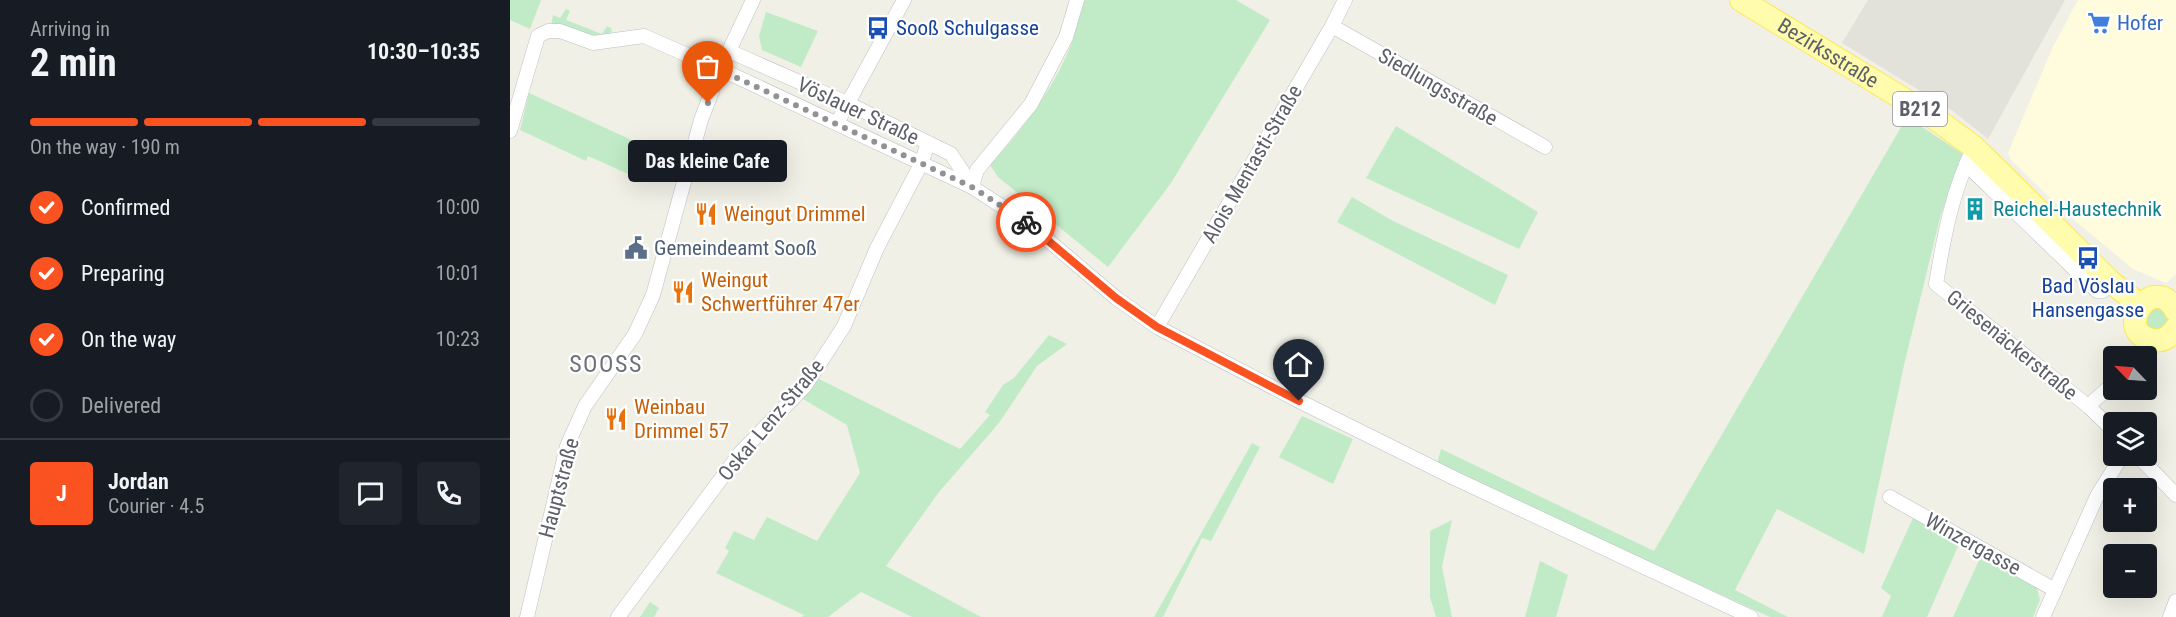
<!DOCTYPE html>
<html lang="en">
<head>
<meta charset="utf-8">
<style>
  body { margin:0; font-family:"Roboto Condensed",sans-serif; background:#20242c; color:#f1f3f6; height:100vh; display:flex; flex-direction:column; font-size:22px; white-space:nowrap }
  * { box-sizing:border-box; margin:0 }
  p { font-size:20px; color:#9ea1a6 }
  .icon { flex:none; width:33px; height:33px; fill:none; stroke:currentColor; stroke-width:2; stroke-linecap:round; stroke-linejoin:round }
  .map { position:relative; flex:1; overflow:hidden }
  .sheet { display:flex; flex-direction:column; background:#171b24; width:510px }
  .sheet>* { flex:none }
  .needle { width:39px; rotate:295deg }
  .controls { position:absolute; left:1593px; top:346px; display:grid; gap:12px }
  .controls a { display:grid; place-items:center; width:54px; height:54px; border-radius:6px; background:#171b24; box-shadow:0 6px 24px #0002; font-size:30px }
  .pin { position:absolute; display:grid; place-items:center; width:51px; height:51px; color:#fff; margin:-62px -26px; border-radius:50% 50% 50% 0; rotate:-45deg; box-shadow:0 0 6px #0007 }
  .pin .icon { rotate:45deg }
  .courier { position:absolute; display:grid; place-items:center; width:60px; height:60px; margin:-30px; border:4px solid #fb5222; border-radius:50%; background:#fff; color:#222; box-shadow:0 2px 8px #0007 }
  .bubble { position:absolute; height:42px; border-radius:6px; background:#171b24; box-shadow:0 6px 24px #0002; font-size:20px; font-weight:700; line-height:42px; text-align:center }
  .overview em { font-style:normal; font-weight:700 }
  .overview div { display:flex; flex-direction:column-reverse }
  .overview { display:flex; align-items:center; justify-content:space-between; height:102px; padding:0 30px }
  h1 { font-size:39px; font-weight:700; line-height:45px }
  .bar { display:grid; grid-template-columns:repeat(4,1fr); gap:9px 6px; align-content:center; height:72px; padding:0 30px }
  .bar i { height:8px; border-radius:4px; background:#363941 }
  .bar .current { background:#fb5222 }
  .bar p { grid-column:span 4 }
  .line { display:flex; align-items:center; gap:15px; padding:0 30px; border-top:2px solid #363941 }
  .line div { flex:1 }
  .round { display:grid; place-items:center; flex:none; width:63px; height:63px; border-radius:6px; background:#20242c }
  ol { padding:0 30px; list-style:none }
  li { display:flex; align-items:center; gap:18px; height:66px }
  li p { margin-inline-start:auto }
  li .icon { padding:6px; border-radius:50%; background:#fb5222; color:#fff; stroke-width:4 }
  li:last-child { color:#9ea1a6 }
  li i { width:33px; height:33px; border:3px solid #363941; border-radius:50% }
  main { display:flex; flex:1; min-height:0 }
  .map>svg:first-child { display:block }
</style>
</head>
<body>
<main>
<section class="sheet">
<div class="overview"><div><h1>2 min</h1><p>Arriving in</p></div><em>10:30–10:35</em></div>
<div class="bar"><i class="current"></i><i class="current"></i><i class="current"></i><i></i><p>On the way · 190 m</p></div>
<ol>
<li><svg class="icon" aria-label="check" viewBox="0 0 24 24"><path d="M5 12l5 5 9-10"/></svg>Confirmed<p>10:00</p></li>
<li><svg class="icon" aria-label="check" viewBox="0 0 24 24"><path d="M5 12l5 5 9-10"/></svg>Preparing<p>10:01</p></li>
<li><svg class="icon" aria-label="check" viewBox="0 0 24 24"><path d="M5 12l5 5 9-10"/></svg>On the way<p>10:23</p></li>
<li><i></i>Delivered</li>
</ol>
<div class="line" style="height:108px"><b class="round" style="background:#fb5222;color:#fff">J</b><div><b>Jordan</b><p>Courier · 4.5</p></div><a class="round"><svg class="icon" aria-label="chat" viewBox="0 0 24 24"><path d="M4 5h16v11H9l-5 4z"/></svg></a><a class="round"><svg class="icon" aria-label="phone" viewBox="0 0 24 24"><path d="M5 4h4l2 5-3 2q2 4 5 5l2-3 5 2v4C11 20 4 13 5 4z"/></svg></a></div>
</section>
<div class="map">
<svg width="1666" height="617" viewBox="0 0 1666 617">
  <rect width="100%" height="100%" fill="#f1f0e6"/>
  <polygon fill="#fffcdd" points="1568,0 1666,0 1666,274 1656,283 1623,269 1558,215 1501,160 1498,153 1542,49"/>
  <polygon fill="#e2e2da" points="1358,0 1555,0 1478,139 1443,111 1332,43"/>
  <g fill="#c0ebc6">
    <polygon points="0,0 31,0 20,29 0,20"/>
    <path d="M575,0H726L760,20L661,183L598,267L488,177L480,165C512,130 543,90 561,45C566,30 570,15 575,0Z"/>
    <path d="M56,9L60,11L56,20L92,34L97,26L101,28L102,32C85,42 58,30 41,26L43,15L50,18Z"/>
    <polygon points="256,12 308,31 291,67 252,50 249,36"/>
    <polygon points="19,93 137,147 127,178 78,156 76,161 10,130"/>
    <polygon points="1397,117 1453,154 1431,214 1394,365 1354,554 1267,509 1225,590 1278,617 1260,617 927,464 931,449 1144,551"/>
    <polygon points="886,126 1028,212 1009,249 856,178"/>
    <polygon points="842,197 883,221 998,275 985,305 827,222"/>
    <polygon points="1649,305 1660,318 1659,323 1653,330 1637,328 1634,312"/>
    <polygon points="539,335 557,344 527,366 489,423 429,492 376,566 471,617 402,617 351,592 318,617 292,617 294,615 206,573 219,551 215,548 224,531 244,540 257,517 307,541 350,473 337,425 293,399 307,378 450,449 480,415 475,412 493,385 504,378"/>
    <polygon points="792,416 843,439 823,484 769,457"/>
    <polygon points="742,443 750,447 701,541 692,538 653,617 644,617"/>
    <polygon points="1403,518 1449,544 1417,617 1372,617 1381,596 1371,588"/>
    <polygon points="942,520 932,567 942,617 926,617 920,597 920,531"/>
    <polygon points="1471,556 1527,588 1530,600 1523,617 1443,617"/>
    <polygon points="1030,561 1058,575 1046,617 1015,617"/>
    <polygon points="140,602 149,608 144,617 130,617"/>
  </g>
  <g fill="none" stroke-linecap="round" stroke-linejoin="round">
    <g stroke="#bdbfc6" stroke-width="15">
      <g id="minor">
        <polyline points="822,26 1035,147"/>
        <polyline points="219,51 337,103 441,154 462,186"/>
        <polyline points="327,123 394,0"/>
        <polyline points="0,131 28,36 38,31 50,31 83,43 134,36 225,76 462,187 519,224 606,298 647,327 789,401 944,478 1241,617"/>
        <path d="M1464,147C1442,191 1434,236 1426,284L1578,406L1604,431"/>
        <polyline points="1456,164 1587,291 1593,291 1601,282"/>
        <polyline points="462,187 467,170 521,104 556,37 567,0"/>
        <polyline points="647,327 822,26 835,0"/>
        <polyline points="1632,357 1640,340"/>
        <polyline points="1578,406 1604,383"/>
        <polyline points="1628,456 1666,495"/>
        <polyline points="1380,497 1545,590"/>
        <polyline points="17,617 57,446 75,406 125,334 143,295 191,120 210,70 243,0"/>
        <polyline points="108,617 231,452 295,386 334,326 367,248 411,164 418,143"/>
        <polyline points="1533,617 1587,496 1612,456"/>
        <polyline points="1660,617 1666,601"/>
      </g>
    </g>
    <g stroke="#ffe751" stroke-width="24">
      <g id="primary">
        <path id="s1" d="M1231,0L1423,117L1464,147L1601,282L1630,305"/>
        <path d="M1666,311C1643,269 1601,333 1643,340C1653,342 1661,336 1666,328"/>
      </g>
    </g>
    <use href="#minor" stroke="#fff" stroke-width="14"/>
    <use href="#primary" stroke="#fffdad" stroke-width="22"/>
  </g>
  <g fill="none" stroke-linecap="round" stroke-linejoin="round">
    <polyline stroke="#919294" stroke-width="6" stroke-dasharray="0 10.8" points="198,103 210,70 462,187 516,222"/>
    <polyline stroke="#fb5222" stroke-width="8" points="516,222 606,298 647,327 789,401"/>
  </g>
  <defs>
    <g id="supermarket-bare" transform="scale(1.8)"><path d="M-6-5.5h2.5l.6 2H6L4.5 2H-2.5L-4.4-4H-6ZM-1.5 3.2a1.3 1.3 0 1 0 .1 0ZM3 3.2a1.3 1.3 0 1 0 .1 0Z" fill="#3f7fe0" stroke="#fff" stroke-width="2.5" paint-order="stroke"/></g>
    <g id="bus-bare" transform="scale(1.8)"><path d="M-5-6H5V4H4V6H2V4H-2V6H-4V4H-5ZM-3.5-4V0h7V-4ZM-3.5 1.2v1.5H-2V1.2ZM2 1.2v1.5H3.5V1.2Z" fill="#1a4fb4" stroke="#fff" stroke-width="2.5" paint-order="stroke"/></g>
    <g id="building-bare" transform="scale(1.8)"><path d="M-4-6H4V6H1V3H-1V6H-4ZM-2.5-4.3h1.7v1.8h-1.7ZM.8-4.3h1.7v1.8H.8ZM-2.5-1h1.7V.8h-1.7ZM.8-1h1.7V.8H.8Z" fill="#0f9aa8" stroke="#fff" stroke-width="2.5" paint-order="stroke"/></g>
    <g id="restaurant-bare" transform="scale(1.8)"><path d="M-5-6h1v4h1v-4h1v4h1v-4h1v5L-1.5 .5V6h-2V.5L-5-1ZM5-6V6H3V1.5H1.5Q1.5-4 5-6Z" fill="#e8710a" stroke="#fff" stroke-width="2.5" paint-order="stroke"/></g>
    <g id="civic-bare" transform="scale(1.8)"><path d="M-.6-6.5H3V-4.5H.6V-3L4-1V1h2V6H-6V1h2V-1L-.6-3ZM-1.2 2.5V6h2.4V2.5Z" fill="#5c6f8a" stroke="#fff" stroke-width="2.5" paint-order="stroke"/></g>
  </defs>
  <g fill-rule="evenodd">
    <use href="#supermarket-bare" x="1589" y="23"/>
    <use href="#bus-bare" x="368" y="28"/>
    <use href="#building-bare" x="1465" y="209"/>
    <use href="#restaurant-bare" x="196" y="214"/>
    <use href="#civic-bare" x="126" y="248"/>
    <use href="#bus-bare" x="1578" y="258"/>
    <use href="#restaurant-bare" x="173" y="292"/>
    <use href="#restaurant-bare" x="106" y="419"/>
  </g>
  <g text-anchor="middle" stroke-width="4.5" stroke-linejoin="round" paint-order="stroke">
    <rect fill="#fff" stroke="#8e9095" stroke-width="1.5" x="1383" y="92" width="54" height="34" rx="4.5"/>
    <g font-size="20" font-weight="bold" fill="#5d6068">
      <text x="1410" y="116">B212</text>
    </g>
    <g font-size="21" fill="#366cbe" stroke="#fff" text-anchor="start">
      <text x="1607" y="30">Hofer</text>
    </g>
    <g font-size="21" fill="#164399" stroke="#fff" text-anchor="start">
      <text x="386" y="35">Sooß Schulgasse</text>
      <text x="1578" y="293" text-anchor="middle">Bad Vöslau<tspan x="1578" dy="24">Hansengasse</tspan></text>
    </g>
    <g font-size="21" fill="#5d6068" stroke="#fff">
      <text dy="7" stroke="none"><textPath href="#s1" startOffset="102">Bezirksstraße</textPath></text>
      <text transform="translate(928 87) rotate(30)" y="7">Siedlungsstraße</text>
      <text transform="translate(348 111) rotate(25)" y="7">Vöslauer Straße</text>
      <text transform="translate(742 164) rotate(-60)" y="7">Alois Mentasti-Straße</text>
      <text transform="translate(1502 345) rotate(39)" y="7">Griesenäckerstraße</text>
      <text transform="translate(261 420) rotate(-50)" y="7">Oskar Lenz-Straße</text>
      <text transform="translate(49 488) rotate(-75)" y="7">Hauptstraße</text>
      <text transform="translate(1463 544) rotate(29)" y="7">Winzergasse</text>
    </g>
    <g font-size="21" fill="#0d838f" stroke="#fff" text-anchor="start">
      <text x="1483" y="216">Reichel-Haustechnik</text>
    </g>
    <g font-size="21" fill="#c56008" stroke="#fff" text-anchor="start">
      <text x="214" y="221">Weingut Drimmel</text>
      <text x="191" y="287">Weingut<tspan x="191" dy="24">Schwertführer 47er</tspan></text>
      <text x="124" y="414">Weinbau<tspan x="124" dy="24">Drimmel 57</tspan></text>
    </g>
    <g font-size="21" fill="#4e5e75" stroke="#fff" text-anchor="start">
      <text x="144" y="255">Gemeindeamt Sooß</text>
    </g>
    <g font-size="24" letter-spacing="1.5" fill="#6e727a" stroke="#fff">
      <text x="96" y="372">SOOSS</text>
    </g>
  </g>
</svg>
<div class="controls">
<a><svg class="needle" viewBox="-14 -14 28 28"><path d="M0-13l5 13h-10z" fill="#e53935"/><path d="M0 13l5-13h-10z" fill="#9ea1a6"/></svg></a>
<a><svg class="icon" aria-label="layers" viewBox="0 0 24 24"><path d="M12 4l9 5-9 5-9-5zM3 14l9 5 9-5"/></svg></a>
<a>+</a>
<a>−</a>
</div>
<div class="pin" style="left:198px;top:103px;background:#ea580c"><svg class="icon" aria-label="bag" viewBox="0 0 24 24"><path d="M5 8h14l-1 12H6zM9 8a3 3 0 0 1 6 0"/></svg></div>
<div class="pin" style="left:789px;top:401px;background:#1f2937"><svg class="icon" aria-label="home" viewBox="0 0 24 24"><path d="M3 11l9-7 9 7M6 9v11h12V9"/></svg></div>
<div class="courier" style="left:516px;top:222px"><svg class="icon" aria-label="bike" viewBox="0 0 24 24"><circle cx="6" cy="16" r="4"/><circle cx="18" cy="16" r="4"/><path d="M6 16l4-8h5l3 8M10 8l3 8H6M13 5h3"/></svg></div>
<div class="bubble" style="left:118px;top:140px;width:159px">Das kleine Cafe</div>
</div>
</main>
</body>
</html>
